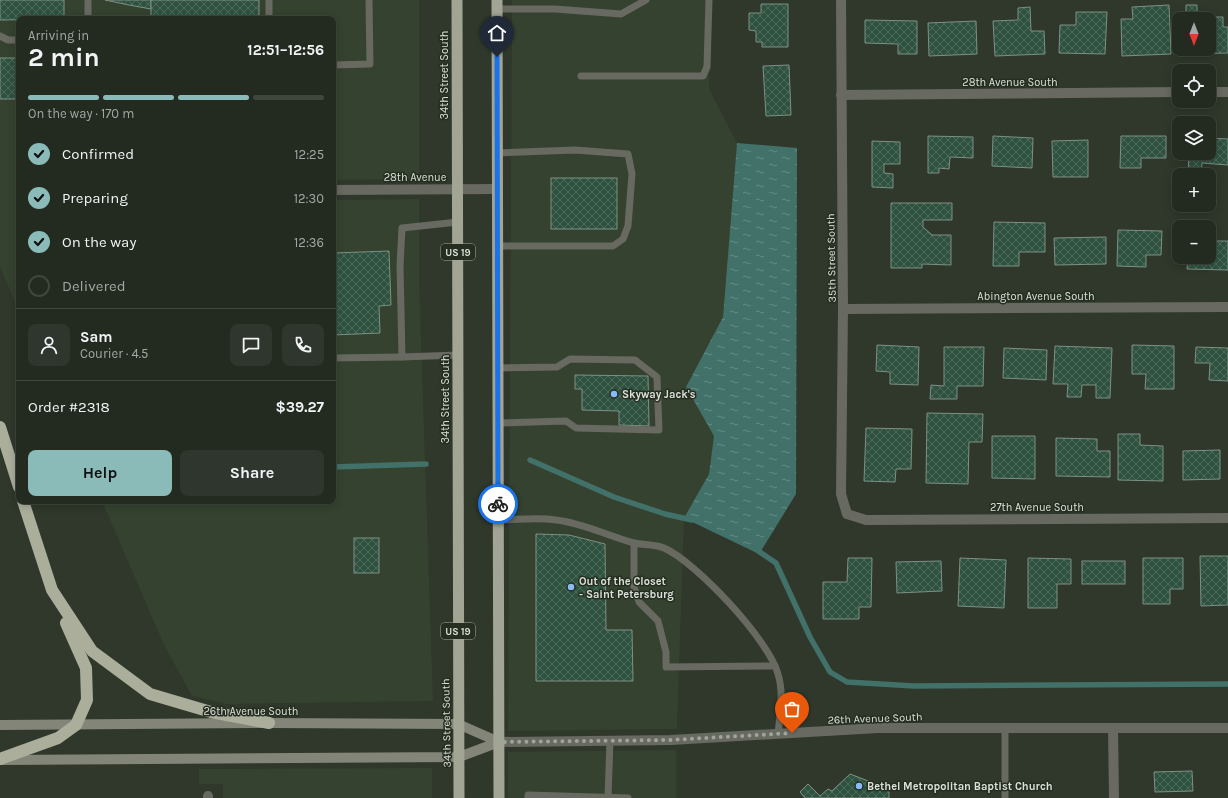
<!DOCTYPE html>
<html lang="en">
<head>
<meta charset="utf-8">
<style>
  body { margin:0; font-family:Karla,sans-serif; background:#2f362d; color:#f1f3f6; height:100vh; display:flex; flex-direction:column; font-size:15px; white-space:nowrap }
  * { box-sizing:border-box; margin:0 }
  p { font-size:13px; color:#a3a7a5 }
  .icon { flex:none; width:22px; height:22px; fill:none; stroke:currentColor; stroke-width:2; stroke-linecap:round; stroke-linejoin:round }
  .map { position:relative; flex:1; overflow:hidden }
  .drawer { position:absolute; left:16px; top:16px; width:320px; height:488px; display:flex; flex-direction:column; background:#232a20; border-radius:8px; box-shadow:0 2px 10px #0003,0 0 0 1px #40463e }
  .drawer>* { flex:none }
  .needle { width:26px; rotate:180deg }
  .buttons { position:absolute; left:1172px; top:12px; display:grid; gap:8px }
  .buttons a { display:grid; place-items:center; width:44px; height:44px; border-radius:8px; background:#232a20; box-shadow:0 2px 10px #0003,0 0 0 1px #40463e; font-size:20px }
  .pin { position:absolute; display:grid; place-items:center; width:34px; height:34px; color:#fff; margin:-41px -17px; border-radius:50% 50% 50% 0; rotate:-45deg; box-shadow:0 0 4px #0007 }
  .pin .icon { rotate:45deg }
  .courier { position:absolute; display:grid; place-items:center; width:40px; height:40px; margin:-20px; border:3px solid #1a73e8; border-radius:50%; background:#fff; color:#222; box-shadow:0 1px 5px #0007 }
  .summary em { font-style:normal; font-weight:700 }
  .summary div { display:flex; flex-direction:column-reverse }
  .summary { display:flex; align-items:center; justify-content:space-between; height:68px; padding:0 12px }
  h1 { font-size:26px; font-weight:700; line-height:30px }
  .bar { display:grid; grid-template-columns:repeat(4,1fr); gap:6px 4px; align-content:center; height:48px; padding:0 12px }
  .bar i { height:5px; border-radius:3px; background:#40463e }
  .bar .selected { background:#8bbbb9 }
  .bar p { grid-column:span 4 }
  .line { display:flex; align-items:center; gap:10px; padding:0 12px; border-top:1px solid #40463e }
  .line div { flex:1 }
  .round { display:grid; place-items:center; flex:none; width:42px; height:42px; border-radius:8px; background:#2f362d }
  ol { padding:0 12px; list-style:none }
  li { display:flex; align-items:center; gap:12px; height:44px }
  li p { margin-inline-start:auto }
  li .icon { padding:4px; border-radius:50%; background:#8bbbb9; color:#111; stroke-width:4 }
  li:last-child { color:#a3a7a5 }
  li i { width:22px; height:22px; border:2px solid #40463e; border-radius:50% }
  .button { display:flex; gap:8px; margin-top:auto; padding:8px 12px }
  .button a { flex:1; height:46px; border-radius:8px; background:#8bbbb9; color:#111; font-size:16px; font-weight:700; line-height:46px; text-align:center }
  .button a+a { background:#2f362d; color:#f1f3f6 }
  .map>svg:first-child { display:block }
</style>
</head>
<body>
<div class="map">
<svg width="1228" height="798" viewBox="0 0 1228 798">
  <defs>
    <pattern id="water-ripples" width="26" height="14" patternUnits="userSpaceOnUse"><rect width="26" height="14" fill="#42716a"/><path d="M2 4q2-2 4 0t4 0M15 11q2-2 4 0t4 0" fill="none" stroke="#668c85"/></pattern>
    <pattern id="building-cross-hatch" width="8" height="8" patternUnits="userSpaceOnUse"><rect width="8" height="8" fill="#2e523f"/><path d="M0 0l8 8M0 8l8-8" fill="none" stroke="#4c6b5a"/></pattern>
  </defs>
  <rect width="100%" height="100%" fill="#2f382b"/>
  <g fill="#35422f">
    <polygon points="0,0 419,0 419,179 333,180 333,19 19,19 19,311 0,267"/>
    <polygon points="512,0 709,0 709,89 737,143 723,317 686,387 714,436 709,474 684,518 677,729 508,731"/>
    <polygon points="419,199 419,279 433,701 227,704 192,696 164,645 102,501 333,501 333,200"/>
    <polygon points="676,750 676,798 508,798 508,752"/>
    <polygon points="432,768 432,798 223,798 223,784 199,784 199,769"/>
  </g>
  <polygon fill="url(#water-ripples)" points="737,143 797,148 796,494 759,554 684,518 709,474 714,436 686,387 723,317"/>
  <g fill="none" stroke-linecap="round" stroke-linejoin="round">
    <g stroke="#42716a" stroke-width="5.5">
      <polyline points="530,460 614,497 665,514 692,520"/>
      <polyline points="333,467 426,464"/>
      <polyline points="754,548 776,563 810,637 830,672 847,682 914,686 1228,684"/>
    </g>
  </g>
  <g fill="url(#building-cross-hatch)" stroke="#7e9086">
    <polygon points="0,0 64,0 64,19 0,20"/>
    <polygon points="105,0 151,0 151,9 129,5"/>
    <rect x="151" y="0" width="108" height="19"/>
    <polygon points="761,4 788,4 788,47 762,47 762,42 756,42 756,31 749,30 749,13 761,13"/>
    <polygon points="1169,5 1171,54 1122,56 1121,19 1133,19 1132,7"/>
    <polygon points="1186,5 1197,5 1197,17 1223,17 1223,27 1228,27 1228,53 1186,54 1186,49 1209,49 1209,19 1186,19"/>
    <polygon points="1030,7 1031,31 1044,31 1045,54 995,56 993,21 1018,20 1018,8"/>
    <polygon points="1076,12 1107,12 1105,54 1059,53 1060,25 1076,25"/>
    <polygon points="865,20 917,21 917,54 898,54 898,44 865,43"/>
    <polygon points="976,21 977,54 929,56 928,23"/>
    <rect x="0" y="58" width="19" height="41"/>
    <polygon points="789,65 791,115 766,116 763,66"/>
    <polygon points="928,136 973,137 973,158 950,157 949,169 939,168 939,173 928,173"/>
    <polygon points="993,136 1033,138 1032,168 992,166"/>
    <polygon points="1121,136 1166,136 1166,158 1141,158 1141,168 1120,168"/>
    <polygon points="1209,138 1228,139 1228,165 1202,163 1201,175 1188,175 1189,153 1209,153"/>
    <polygon points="1088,140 1088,177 1053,177 1052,141"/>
    <polygon points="872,141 900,142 900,164 884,164 884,173 893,174 893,188 872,187"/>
    <rect x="551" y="178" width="66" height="51"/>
    <polygon points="891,203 952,203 952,220 923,220 923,227 932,235 951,235 951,265 922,264 922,268 891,268"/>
    <polygon points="994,222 1045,223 1045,252 1019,252 1019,266 993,266"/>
    <polygon points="1118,230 1162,231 1161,255 1146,255 1146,267 1117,266"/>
    <polygon points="1106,237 1106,264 1055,265 1054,238"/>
    <polygon points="1209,241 1228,241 1228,270 1187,269 1188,257 1209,257"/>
    <polygon points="389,251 391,305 379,306 380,333 333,335 333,253"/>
    <polygon points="877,345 919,347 918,385 890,384 890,372 876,371"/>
    <polygon points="1132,345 1174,346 1174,389 1145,389 1146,374 1132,374"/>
    <polygon points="1055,346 1112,348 1110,398 1096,398 1096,385 1082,385 1081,397 1067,397 1068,384 1053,384"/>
    <polygon points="944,347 984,347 983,386 957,386 957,399 930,399 931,385 944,386"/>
    <polygon points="1196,347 1228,348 1228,381 1209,380 1210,363 1195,363"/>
    <polygon points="1004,348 1047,350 1046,380 1003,378"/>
    <polygon points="575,375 648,376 649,426 619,425 619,411 582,410 582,389 575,389"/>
    <polygon points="927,413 983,414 982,442 969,442 968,484 926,483"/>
    <polygon points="866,428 912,429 911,469 896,469 895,482 864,481"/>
    <polygon points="1118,434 1140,434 1140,445 1163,446 1163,481 1118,480"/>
    <polygon points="992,436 1035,436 1035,479 992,478"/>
    <polygon points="1056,438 1097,439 1097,451 1110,451 1110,477 1056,476"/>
    <polygon points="1220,450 1220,479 1183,480 1183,451"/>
    <polygon points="536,534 569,535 605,544 606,630 632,630 633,681 536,681"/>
    <rect x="354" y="538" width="25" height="35"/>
    <polygon points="1200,556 1228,556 1228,605 1201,606"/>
    <polygon points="848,558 872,558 871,607 859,607 859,619 823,619 823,582 847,582"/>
    <polygon points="960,558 1006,560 1004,608 958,606"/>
    <polygon points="1028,558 1071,559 1071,584 1057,584 1057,608 1028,608"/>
    <polygon points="1143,558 1183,558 1183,589 1170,589 1170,604 1143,604"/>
    <polygon points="941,561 942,591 897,593 896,562"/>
    <rect x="1082" y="561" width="43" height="23"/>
    <polygon points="1192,771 1193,791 1155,792 1154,772"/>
    <polygon points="850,774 889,789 889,798 805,798 800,792 808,784 820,796 828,789 832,791"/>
  </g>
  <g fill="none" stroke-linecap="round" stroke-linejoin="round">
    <g stroke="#686961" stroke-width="7">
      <polyline points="88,0 88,19"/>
      <polyline points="269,0 269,19"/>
      <polyline points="497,9 555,9 621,14 646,0"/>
      <polyline points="0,36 8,40 19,40"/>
      <polyline points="333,65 370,64 369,0"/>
      <polyline points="581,76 703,76 707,67 709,0"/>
      <polyline points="497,153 575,150 628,154 632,174 628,226 623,239 613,246 497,246"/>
      <polyline points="458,222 402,228 400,266 402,357 458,355"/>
      <polyline points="333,358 402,357"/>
      <polyline points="498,368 557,367 570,359 635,360 657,377 659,430 576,428 566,421 498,423"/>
      <path d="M498,520C517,520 537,517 556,520C583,523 608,536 634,543C643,545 655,544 664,548C696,562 769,640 778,674C784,693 780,714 778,734"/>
      <polyline points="634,543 634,587 639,602 658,621 666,652 666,667 775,666"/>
      <polyline points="1005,728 1005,798"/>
      <polyline points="528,798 528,795 628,798"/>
      <polyline points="608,798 610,740"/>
    </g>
    <g stroke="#686961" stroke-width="10">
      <polyline points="841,0 843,309 841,494 847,514 866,520 1228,518"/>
      <polyline points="1209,92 1228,92"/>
      <polyline points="841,95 1179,92"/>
      <polyline points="333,190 497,189"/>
      <polyline points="843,309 1228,307"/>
      <polyline points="1113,728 1114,798"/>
      <polyline points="208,798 208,796"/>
    </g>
    <polyline stroke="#686961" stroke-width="10" points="499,742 671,740 878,728 1228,728"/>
    <g stroke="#848579" stroke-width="10">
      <polyline points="0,725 269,723 458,724 499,742"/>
      <polyline points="2,760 459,757 499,742"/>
    </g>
    <g stroke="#a2a494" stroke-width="11">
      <polyline points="457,0 459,798"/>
      <polyline points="497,0 499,798"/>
    </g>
    <g stroke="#acae9c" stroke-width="12">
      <polyline points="0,427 19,487"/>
      <polyline points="23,501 52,590 92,651 150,694 211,712 269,723"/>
      <polyline points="0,759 58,738 76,725 87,700 86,668 66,623"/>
    </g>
  </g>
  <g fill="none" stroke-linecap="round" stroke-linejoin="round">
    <polyline stroke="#9fa59b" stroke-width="4" stroke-dasharray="0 7.2" points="498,504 498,742 671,740 792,733"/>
    <polyline stroke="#1a73e8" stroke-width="5" points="497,57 498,504"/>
  </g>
  <g fill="#89bafc" stroke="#252e21" stroke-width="1.5">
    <circle cx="614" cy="394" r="4"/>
    <circle cx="571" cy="587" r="4"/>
    <circle cx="859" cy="786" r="4"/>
  </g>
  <g text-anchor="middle" stroke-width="3" stroke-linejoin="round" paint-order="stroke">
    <g fill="#252e21" stroke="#a4aba1" stroke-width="1">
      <rect x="441" y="244" width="34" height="16" rx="3"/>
      <rect x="441" y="623" width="34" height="16" rx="3"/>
    </g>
    <g font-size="10" font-weight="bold" fill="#dbe0d8">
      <text x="458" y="256">US 19</text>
      <text x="458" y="635">US 19</text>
    </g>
    <g font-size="11" fill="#dbe0d8" stroke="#252e21">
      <text transform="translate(444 75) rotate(-90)" y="4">34th Street South</text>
      <text x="1010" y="86">28th Avenue South</text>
      <text x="415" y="181">28th Avenue</text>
      <text transform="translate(831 258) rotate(-91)" y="4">35th Street South</text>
      <text x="1036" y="300">Abington Avenue South</text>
      <text transform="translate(445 399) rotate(-90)" y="4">34th Street South</text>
      <text x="1037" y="511">27th Avenue South</text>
      <text x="251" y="715">26th Avenue South</text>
      <text transform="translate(875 718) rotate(-2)" y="4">26th Avenue South</text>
      <text transform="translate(446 723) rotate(-91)" y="4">34th Street South</text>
    </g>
    <g font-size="11" font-weight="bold" fill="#dbe0d8" stroke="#252e21" text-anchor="start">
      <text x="622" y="398">Skyway Jack's</text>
      <text x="579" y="585">Out of the Closet<tspan x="579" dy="13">- Saint Petersburg</tspan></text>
      <text x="867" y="790">Bethel Metropolitan Baptist Church</text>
    </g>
  </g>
</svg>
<div class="buttons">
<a><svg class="needle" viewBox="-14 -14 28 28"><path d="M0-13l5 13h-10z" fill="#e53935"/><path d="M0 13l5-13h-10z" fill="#a3a7a5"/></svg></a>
<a><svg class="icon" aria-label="locate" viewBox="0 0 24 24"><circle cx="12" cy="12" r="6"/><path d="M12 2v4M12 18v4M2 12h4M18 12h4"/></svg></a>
<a><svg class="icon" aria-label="layers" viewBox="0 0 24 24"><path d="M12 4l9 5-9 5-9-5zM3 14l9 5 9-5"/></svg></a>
<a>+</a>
<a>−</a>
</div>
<div class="pin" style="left:792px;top:733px;background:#ea580c"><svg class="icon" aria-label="bag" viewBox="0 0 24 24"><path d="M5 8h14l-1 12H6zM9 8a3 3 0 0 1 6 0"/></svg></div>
<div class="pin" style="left:497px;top:57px;background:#1f2937"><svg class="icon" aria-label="home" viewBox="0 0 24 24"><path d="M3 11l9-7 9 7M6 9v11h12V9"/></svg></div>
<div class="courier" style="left:498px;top:504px"><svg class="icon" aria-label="bike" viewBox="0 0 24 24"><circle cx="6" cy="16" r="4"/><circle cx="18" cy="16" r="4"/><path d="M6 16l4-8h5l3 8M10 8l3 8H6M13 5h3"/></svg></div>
<section class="drawer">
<div class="summary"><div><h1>2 min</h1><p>Arriving in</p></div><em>12:51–12:56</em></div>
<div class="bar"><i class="selected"></i><i class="selected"></i><i class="selected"></i><i></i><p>On the way · 170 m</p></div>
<ol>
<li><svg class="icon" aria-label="check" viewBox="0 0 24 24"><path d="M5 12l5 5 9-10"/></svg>Confirmed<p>12:25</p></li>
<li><svg class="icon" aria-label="check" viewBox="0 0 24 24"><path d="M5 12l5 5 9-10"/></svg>Preparing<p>12:30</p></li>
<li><svg class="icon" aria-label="check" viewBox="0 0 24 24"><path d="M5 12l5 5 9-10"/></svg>On the way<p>12:36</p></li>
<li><i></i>Delivered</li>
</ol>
<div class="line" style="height:72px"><a class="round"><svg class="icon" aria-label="person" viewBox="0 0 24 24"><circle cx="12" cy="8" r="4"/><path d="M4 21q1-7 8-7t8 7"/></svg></a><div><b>Sam</b><p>Courier · 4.5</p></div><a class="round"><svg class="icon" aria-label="chat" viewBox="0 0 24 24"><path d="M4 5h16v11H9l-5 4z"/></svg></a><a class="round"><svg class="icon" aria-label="phone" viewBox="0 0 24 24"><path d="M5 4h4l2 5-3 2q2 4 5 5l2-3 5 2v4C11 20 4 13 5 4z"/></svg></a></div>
<div class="line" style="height:52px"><div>Order #2318</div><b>$39.27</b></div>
<div class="button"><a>Help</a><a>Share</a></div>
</section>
</div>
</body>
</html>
